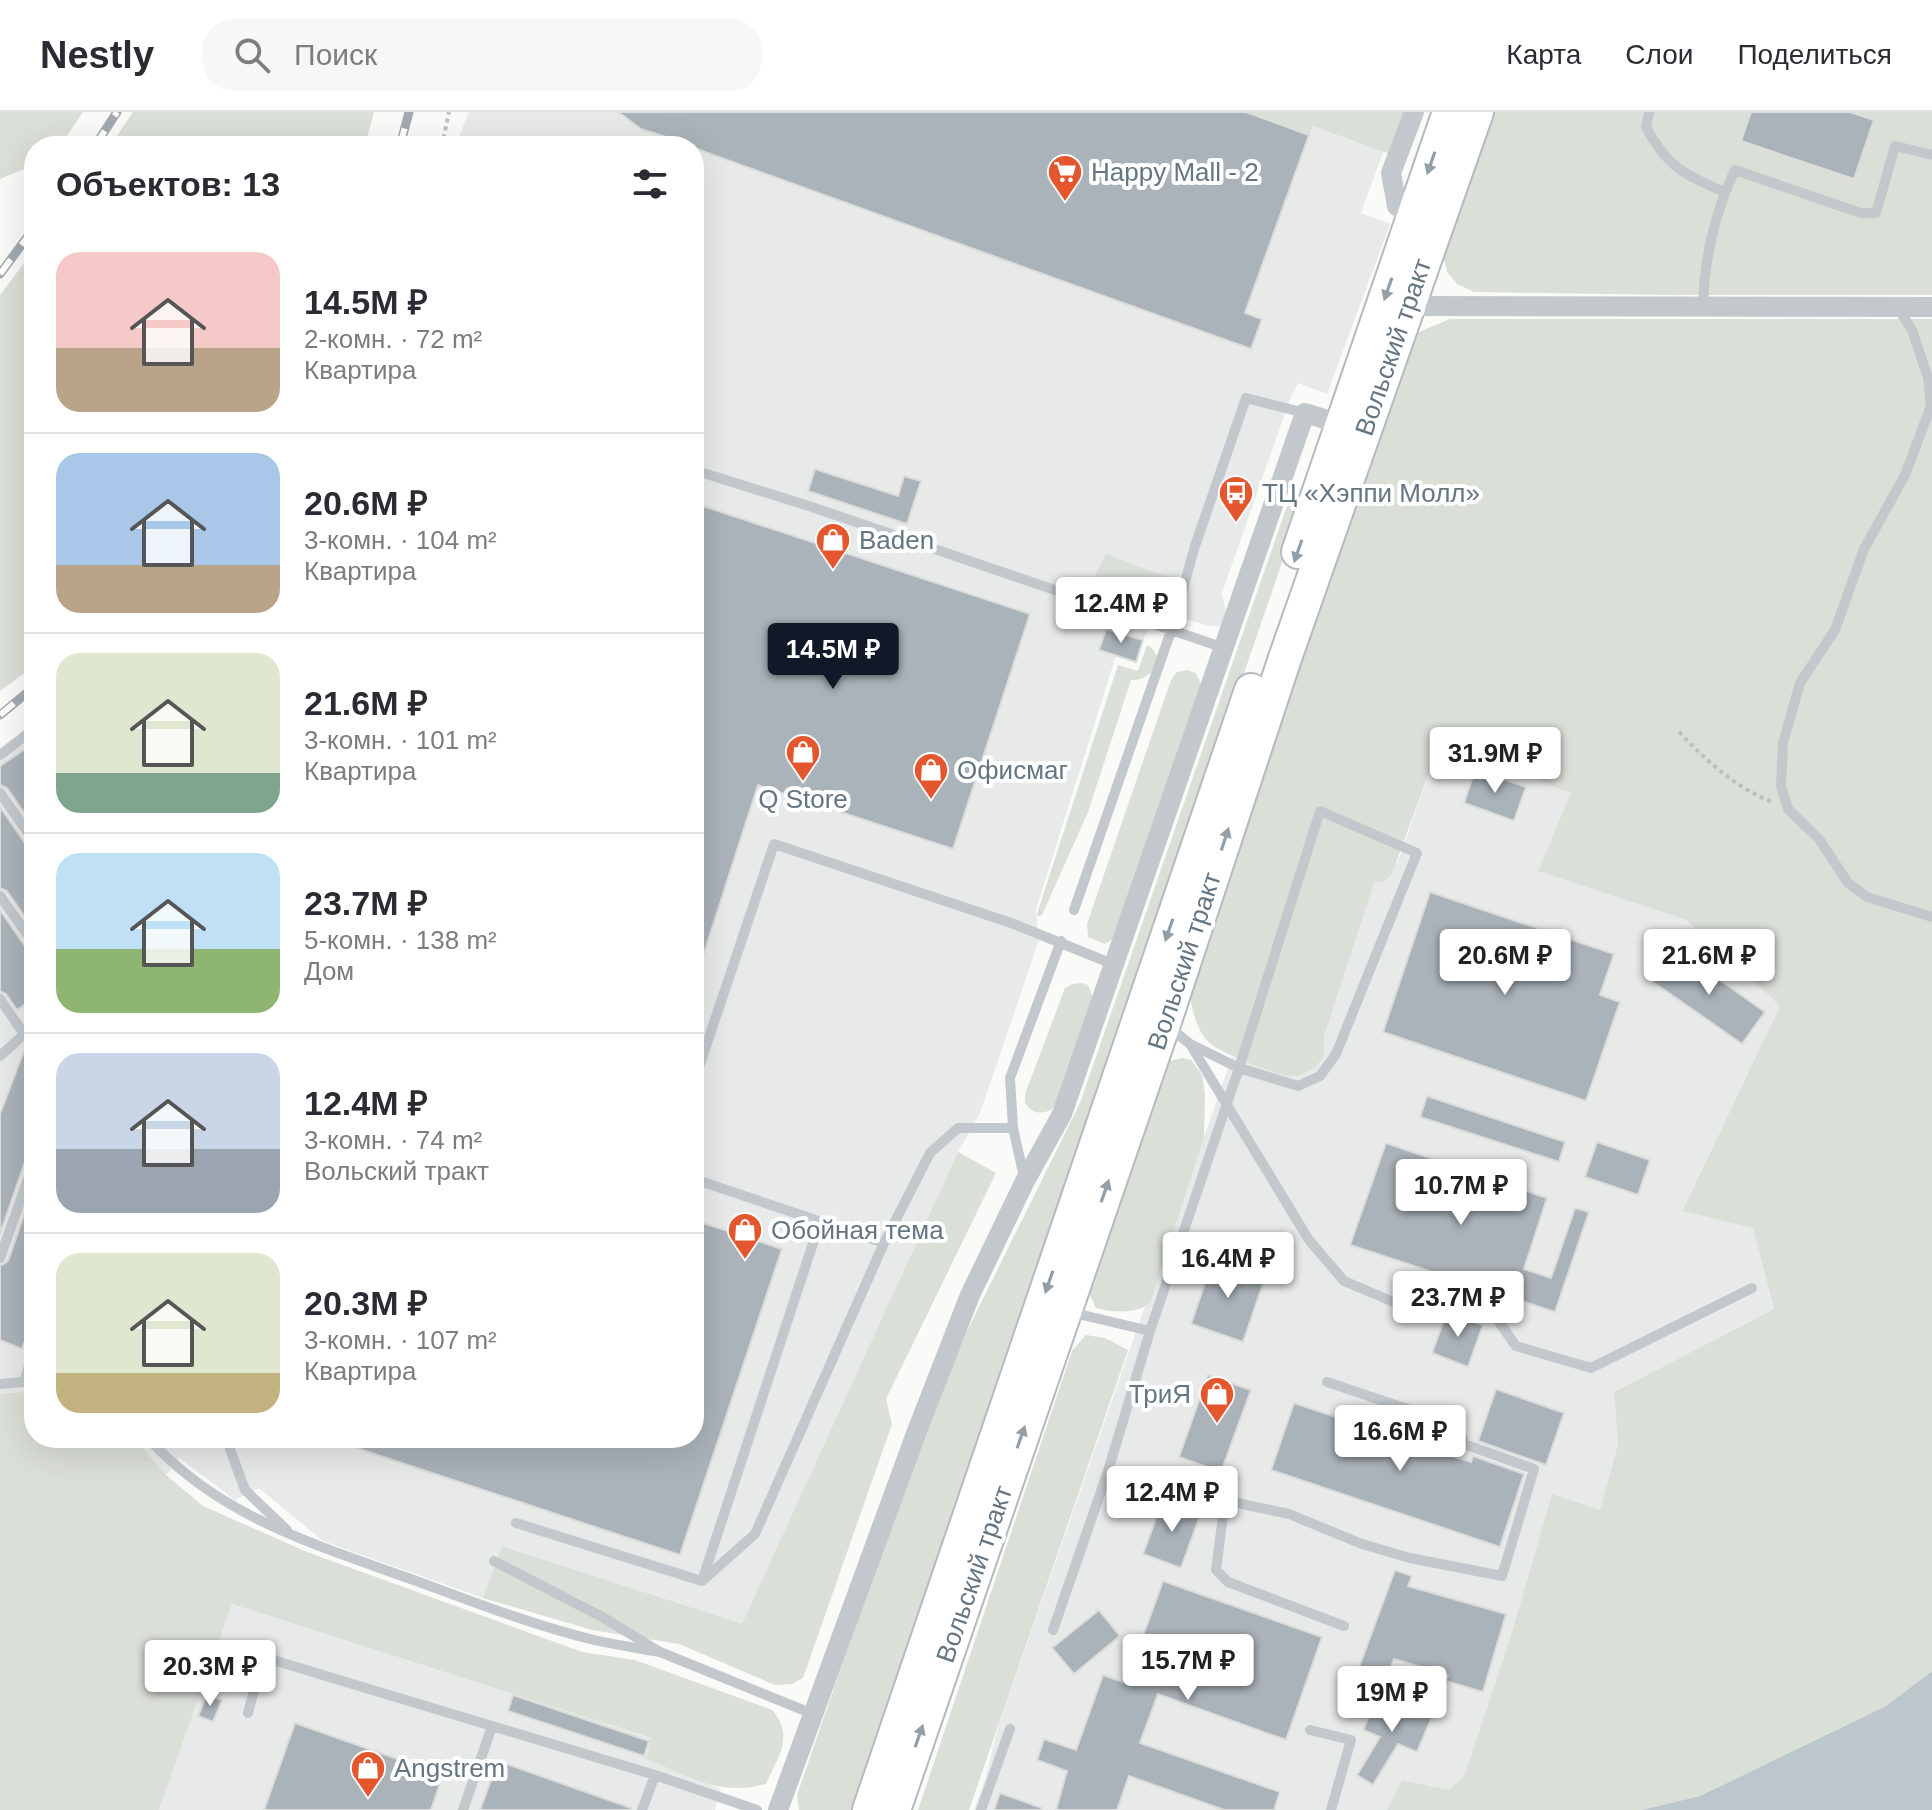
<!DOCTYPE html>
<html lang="ru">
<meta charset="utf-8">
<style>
:root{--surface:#fff;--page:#f7f7f7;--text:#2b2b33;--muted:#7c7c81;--line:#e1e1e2;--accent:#111827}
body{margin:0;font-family:Arial,sans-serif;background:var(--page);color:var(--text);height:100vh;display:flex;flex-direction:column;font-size:30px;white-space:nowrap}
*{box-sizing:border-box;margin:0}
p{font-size:26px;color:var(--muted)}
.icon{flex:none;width:44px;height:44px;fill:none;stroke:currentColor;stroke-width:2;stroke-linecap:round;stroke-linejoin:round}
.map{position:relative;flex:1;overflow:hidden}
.details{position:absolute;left:24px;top:24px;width:680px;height:1312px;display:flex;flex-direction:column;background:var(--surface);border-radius:32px;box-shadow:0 8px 32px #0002}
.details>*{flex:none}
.price{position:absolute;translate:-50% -68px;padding:0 18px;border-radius:8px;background:#fff;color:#222;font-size:26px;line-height:52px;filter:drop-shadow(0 2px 4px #0008)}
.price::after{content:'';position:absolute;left:50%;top:48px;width:24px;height:18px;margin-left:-12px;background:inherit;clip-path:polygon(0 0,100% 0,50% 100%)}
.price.on{background:var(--accent);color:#fff}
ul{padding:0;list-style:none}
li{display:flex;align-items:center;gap:24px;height:200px;padding:0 32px}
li+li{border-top:2px solid var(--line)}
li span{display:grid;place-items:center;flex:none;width:224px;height:160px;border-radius:24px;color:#555}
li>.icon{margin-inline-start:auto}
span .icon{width:96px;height:96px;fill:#fffc;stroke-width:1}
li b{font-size:34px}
h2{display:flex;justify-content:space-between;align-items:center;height:96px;padding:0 32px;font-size:34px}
header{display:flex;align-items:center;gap:48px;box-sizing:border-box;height:112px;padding:0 40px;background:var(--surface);border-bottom:2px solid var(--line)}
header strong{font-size:38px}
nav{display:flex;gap:44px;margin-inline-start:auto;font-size:28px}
.search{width:560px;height:72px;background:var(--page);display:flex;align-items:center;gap:20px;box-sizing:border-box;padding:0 28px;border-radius:32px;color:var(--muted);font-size:30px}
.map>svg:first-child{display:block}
.built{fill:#e8e9e9}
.green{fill:#dadfd7}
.water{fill:#bbc7cb}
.building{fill:#aab3b9;stroke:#dcdcda;stroke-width:2}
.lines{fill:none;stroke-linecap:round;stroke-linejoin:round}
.primary-casing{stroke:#b5babe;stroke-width:36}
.path{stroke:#bbbfc2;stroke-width:4;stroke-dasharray:4 4;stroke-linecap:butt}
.lane{stroke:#c3c8cc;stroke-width:10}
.street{stroke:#c3c8cc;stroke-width:20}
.primary{stroke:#fff;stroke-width:32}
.rail-casing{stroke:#a2aab0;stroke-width:9}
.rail{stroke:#fff;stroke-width:6;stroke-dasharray:18;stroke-linecap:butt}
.oneway{fill:#939fa8}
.labels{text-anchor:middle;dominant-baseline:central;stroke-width:8;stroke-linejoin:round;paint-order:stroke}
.poi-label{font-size:26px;fill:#657683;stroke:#fff;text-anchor:start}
.street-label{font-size:26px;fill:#657683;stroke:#fff}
</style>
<header>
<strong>Nestly</strong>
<div class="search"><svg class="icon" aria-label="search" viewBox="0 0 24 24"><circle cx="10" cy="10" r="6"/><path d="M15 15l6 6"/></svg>Поиск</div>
<nav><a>Карта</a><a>Слои</a><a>Поделиться</a></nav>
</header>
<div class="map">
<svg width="1932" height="1698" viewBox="0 0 1932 1698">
<rect width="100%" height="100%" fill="#fafaf8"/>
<path class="built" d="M469,0H1359L1394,10L1361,101L1390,112L1327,282L1298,271L1290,287L1222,481L1226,500L1221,514H1209L1158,498L1143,528L1136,550L1116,544L1036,797L1039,828L980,1001L958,1040L742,1513L503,1434L483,1486L323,1429L259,1376L235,1388L179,1346L166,1363L134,1326H694V34H455Z
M34,614V1279L0,1282V640Z
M1440,631L1572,681L1538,759L1686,808L1780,894L1682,1098L1753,1116L1774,1197L1614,1280L1618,1332L1600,1399L1552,1382L1511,1523L1464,1664L1449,1678L1402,1668L1387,1698H974L984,1671L999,1612L1232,945L1292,964L1324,945V925L1374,771L1383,770L1398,749Z
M232,1492L651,1626L646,1647L721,1677L715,1698H159Z"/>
<path class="green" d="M0,0H83L60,34H34V53L0,67Z
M133,0H374L365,34H110Z
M1246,0H1404L1390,42L1313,14L1309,23Z
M1487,0H1932V183H1677L1474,180L1457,172L1447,160L1441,134Z
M34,138V554L0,579V183Z
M1450,207H1932V1559L1886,1594L1700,1684L1641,1698H1387L1402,1668L1449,1678L1464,1664L1511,1523L1552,1382L1600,1398L1618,1332L1614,1280L1774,1197L1753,1116L1682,1099L1780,894L1686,808L1538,759L1571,681L1440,631L1391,764L1383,770L1374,771L1324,925V945C1317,954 1305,964 1293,964C1278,964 1223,942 1211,932C1195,919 1192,895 1189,876L1405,238L1419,220Z
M1296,392L1300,398L854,1698H799L797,1683L919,1331L968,1217L1080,991L1287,394Z
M1106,442L1172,467C1178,476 1173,483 1168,492L1163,495L1094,466Z
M1147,533C1166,542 1155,569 1131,568L1088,700L1042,803L1038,805L1037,802L1118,553L1138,559Z
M1187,558L1196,561L1202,575L1116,825L1105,832L1088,825L1087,812L1171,568L1177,560Z
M1081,871L1088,873L1093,886L1055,995C1044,1003 1033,1003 1025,991V982L1065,876L1072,872Z
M1182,946L1191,948L1202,963L1205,983L1204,1025L1150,1191C1136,1202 1113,1201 1096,1196L1089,1181L1161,959L1170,949Z
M958,1040L996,1061L886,1287L892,1312L803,1566L792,1572L775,1573L679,1532L592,1518L483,1486L502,1434L742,1512Z
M1086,1223L1105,1226L1128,1238L969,1698H918L1072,1239Z
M34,1279V1326H134L166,1363L203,1394L307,1440L582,1540L635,1548L772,1598C795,1625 778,1644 766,1672C719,1685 689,1664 646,1647L651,1626L232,1492L159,1698H0V1282Z"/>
<path class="water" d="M1932,1559V1698H1641L1700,1684L1886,1594Z"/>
<path class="building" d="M618,0H1246L1309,23L1245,201L1262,207L1251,237L694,36V34L641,17Z
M1751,0H1850L1874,8L1854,67L1741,29Z
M815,357L898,384L904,364L921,369L907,412L808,379Z
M694,391L1030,502L953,737L758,673L697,863L694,862Z
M1106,517L1143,528L1136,550L1099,538Z
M34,631V715L7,676L0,673V654Z
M1475,658L1526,675L1514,709L1464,691Z
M0,695L27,734L34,737V818L7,779L0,776Z
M1430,780L1614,842L1600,883L1620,890L1586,989L1383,920Z
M0,798L27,837L34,840V886L17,898L6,882L0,879Z
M1676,837L1765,900L1742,932L1653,870Z
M34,924V1042L26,1047L0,1122V1002L27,931Z
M1427,984L1565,1030L1559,1050L1420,1005Z
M1597,1030L1650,1048L1638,1083L1585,1065Z
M1386,1031L1547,1086L1524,1157L1551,1166L1575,1096L1589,1100L1555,1200L1350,1133Z
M34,1074V1204L22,1237L0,1228V1154L8,1149Z
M694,1108L782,1137L680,1443L335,1329V1326H694Z
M1214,1145L1266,1163L1243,1230L1191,1212Z
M1447,1200L1483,1213L1468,1255L1432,1241Z
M1208,1263L1251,1278L1221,1360L1179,1345Z
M1496,1277L1564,1301L1546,1353L1478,1329Z
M1294,1291L1393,1324L1398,1309L1445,1324L1439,1340L1471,1350L1473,1344L1524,1362L1500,1435L1271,1358Z
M1163,1387L1201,1401L1181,1456L1143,1442Z
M1395,1458L1412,1464L1408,1474L1506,1502L1483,1580L1446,1569L1448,1563L1394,1547L1381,1580L1354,1569Z
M1163,1469L1322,1525L1286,1628L1158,1582L1140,1631L1280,1680L1274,1698H1224L1129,1664L1117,1698H1056L1067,1659L1037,1648L1044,1627L1076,1638L1103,1563L1126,1571Z
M1099,1498L1120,1524L1074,1562L1052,1536Z
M207,1583L222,1588L213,1610L198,1604Z
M513,1583L649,1629L644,1644L508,1599Z
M1378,1583L1432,1605L1417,1640L1398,1632L1373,1673L1357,1663L1380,1625L1363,1618Z
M295,1611L443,1663L431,1698H264Z
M498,1649L631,1696V1698H480Z
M1000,1681L1042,1696L1041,1698H994Z"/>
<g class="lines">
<defs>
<path id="primary" d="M1298,440L1449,0
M869,1698L1251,578
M894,1698L1164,912L1285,546L1477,0"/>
</defs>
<use href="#primary" class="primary-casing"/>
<path class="path" d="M442,34L449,0
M1679,620C1707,649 1733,674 1772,690"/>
<path class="lane" d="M1649,0L1646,15C1667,55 1684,62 1724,80
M1703,194C1704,149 1715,99 1735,58L1861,101H1876L1895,34L1932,43
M1898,196L1912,218L1928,266L1931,294L1905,363L1864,437L1835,518L1800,571L1783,631L1781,674L1788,697L1819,727L1848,771L1867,785L1932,805
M694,358L812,395L1224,536
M0,643L34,617
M0,681L34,729
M0,784L34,832
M1074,798L1172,516L1195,434L1246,286L1305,301
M0,887L24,922
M1169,915L1190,932L1309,1128L1344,1169L1424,1203L1446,1187L1494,1203L1516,1234L1591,1256L1752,1176
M0,944L34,913
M694,970L774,732L1014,812L1115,853
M1024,1065L1013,1016L1010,966L1061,829
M694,1067L884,1131
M0,1146L34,1050
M1070,1200L1150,1219
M24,1269L34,1239
M0,1272L34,1269
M148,1326C218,1404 313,1432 408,1466C469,1488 531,1513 594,1528C616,1533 638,1536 660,1540
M226,1326L245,1378L287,1418
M1108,1359L1157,1374L1289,1402L1362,1432L1410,1446L1502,1464L1534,1357L1464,1332L1458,1314L1327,1270
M1225,1388L1216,1458L1228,1470L1344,1514
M516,1411L702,1469L755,1422L884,1131L930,1041L958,1016H1013
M494,1449L604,1506L660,1540L813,1602
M703,1466L820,1110
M1053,1518L1108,1359L1150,1219L1239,956L1320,699L1417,741L1336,942L1320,964L1298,974L1239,956L1190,932
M248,1601L263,1545L492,1614
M1310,1618L1351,1628L1331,1698
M463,1698L492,1614L655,1663L757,1698
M642,1698L655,1663
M981,1698L1010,1617"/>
<path class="street" d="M1413,103L1397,94L1391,61L1414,0
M1409,194L1932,195
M778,1698L917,1319L970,1183L1025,1069L1062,1002L1305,301L1341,312"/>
<use href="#primary" class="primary"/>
<defs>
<path id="rail" d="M95,34L117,0
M400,34L409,0
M0,162L34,116
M0,603L34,575"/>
</defs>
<use href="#rail" class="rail-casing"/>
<use href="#rail" class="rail"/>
</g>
<defs><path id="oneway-solid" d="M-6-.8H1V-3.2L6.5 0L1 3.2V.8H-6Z" transform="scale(2)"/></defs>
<g class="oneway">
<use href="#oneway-solid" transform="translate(1431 51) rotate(109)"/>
<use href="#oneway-solid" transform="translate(1388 177) rotate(109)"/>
<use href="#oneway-solid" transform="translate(1298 439) rotate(109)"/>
<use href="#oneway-solid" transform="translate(1225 727) rotate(-72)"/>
<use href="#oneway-solid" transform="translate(1169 818) rotate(109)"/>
<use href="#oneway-solid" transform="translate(1105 1079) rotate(-71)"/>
<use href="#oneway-solid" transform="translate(1049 1170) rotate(109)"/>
<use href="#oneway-solid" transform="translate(1021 1325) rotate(-71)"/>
<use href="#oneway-solid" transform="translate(919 1624) rotate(-71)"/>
</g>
<defs>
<symbol id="supermarket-pin" viewBox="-11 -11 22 30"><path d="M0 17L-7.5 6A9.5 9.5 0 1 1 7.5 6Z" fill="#e4572e" stroke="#fff"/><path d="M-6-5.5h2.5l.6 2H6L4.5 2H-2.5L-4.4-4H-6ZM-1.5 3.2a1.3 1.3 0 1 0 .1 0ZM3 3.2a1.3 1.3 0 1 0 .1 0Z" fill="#fff"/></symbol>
<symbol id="bus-pin" viewBox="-11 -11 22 30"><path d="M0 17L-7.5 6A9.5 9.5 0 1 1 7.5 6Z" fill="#e4572e" stroke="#fff"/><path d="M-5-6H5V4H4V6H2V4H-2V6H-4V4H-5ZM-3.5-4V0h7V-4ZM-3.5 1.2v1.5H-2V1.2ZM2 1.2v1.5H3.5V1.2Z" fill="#fff"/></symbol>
<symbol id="shop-pin" viewBox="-11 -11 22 30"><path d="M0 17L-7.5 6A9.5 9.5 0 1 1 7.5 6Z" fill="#e4572e" stroke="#fff"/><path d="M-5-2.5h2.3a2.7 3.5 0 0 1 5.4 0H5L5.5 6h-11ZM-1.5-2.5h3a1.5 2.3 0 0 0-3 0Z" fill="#fff"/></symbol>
</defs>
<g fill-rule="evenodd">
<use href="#supermarket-pin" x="1045" y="40" width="40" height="54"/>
<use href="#bus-pin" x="1216" y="361" width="40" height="54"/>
<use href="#shop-pin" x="813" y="408" width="40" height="54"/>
<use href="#shop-pin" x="783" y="620" width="40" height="54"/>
<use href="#shop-pin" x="911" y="638" width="40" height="54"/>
<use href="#shop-pin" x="725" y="1098" width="40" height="54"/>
<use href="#shop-pin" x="1197" y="1262" width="40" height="54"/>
<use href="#shop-pin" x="348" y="1636" width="40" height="54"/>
</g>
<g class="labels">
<g class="poi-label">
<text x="1091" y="60">Happy Mall - 2</text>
<text x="1262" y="381">ТЦ «Хэппи Молл»</text>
<text x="859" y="428">Baden</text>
<text x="957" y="658">Офисмаг</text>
<text x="803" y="687" text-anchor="middle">Q Store</text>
<text x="771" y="1118">Обойная тема</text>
<text x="1191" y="1282" text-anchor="end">ТриЯ</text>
<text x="394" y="1656">Angstrem</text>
</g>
<g class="street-label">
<text transform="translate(1393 235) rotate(-71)">Вольский тракт</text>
<text transform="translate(1184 849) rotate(-72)">Вольский тракт</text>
<text transform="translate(974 1462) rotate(-71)">Вольский тракт</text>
</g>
</g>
</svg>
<b class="price" style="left:1121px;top:533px">12.4M ₽</b>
<b class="price on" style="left:833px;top:579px">14.5M ₽</b>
<b class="price" style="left:1495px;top:683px">31.9M ₽</b>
<b class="price" style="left:1505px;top:885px">20.6M ₽</b>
<b class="price" style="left:1709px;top:885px">21.6M ₽</b>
<b class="price" style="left:1461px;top:1115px">10.7M ₽</b>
<b class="price" style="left:1228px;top:1188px">16.4M ₽</b>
<b class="price" style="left:1458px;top:1227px">23.7M ₽</b>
<b class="price" style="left:1400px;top:1361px">16.6M ₽</b>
<b class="price" style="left:1172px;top:1422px">12.4M ₽</b>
<b class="price" style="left:1188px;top:1590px">15.7M ₽</b>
<b class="price" style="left:210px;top:1596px">20.3M ₽</b>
<b class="price" style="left:1392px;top:1622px">19M ₽</b>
<section class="details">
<h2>Объектов: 13<svg class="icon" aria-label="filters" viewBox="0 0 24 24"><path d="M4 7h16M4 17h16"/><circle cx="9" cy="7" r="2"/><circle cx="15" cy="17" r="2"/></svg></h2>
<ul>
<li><span style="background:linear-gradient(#f6c9c9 60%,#b9a48a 0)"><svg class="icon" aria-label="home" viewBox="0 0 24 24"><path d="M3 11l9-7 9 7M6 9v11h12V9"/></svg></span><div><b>14.5M ₽</b><p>2-комн. · 72 m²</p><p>Квартира</p></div></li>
<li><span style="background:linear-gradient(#a9c7e8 70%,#b9a48a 0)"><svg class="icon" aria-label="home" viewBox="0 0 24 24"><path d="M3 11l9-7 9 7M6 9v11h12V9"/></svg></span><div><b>20.6M ₽</b><p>3-комн. · 104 m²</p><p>Квартира</p></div></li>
<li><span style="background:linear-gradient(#dfe7d0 75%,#7fa58c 0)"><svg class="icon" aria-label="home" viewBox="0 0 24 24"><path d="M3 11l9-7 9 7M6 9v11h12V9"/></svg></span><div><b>21.6M ₽</b><p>3-комн. · 101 m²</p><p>Квартира</p></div></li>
<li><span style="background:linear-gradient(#bfe0f5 60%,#8fb573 0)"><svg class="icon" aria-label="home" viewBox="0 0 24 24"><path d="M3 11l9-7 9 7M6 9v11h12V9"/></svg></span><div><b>23.7M ₽</b><p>5-комн. · 138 m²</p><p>Дом</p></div></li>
<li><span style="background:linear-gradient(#c9d6e8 60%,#9aa5b1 0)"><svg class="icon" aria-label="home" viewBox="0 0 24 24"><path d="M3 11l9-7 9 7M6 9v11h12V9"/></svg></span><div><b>12.4M ₽</b><p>3-комн. · 74 m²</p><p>Вольский тракт</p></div></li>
<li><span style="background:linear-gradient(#dfe7d0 75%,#c2b280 0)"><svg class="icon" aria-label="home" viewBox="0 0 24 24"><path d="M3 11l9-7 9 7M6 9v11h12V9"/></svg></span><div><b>20.3M ₽</b><p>3-комн. · 107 m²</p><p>Квартира</p></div></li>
</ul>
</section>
</div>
